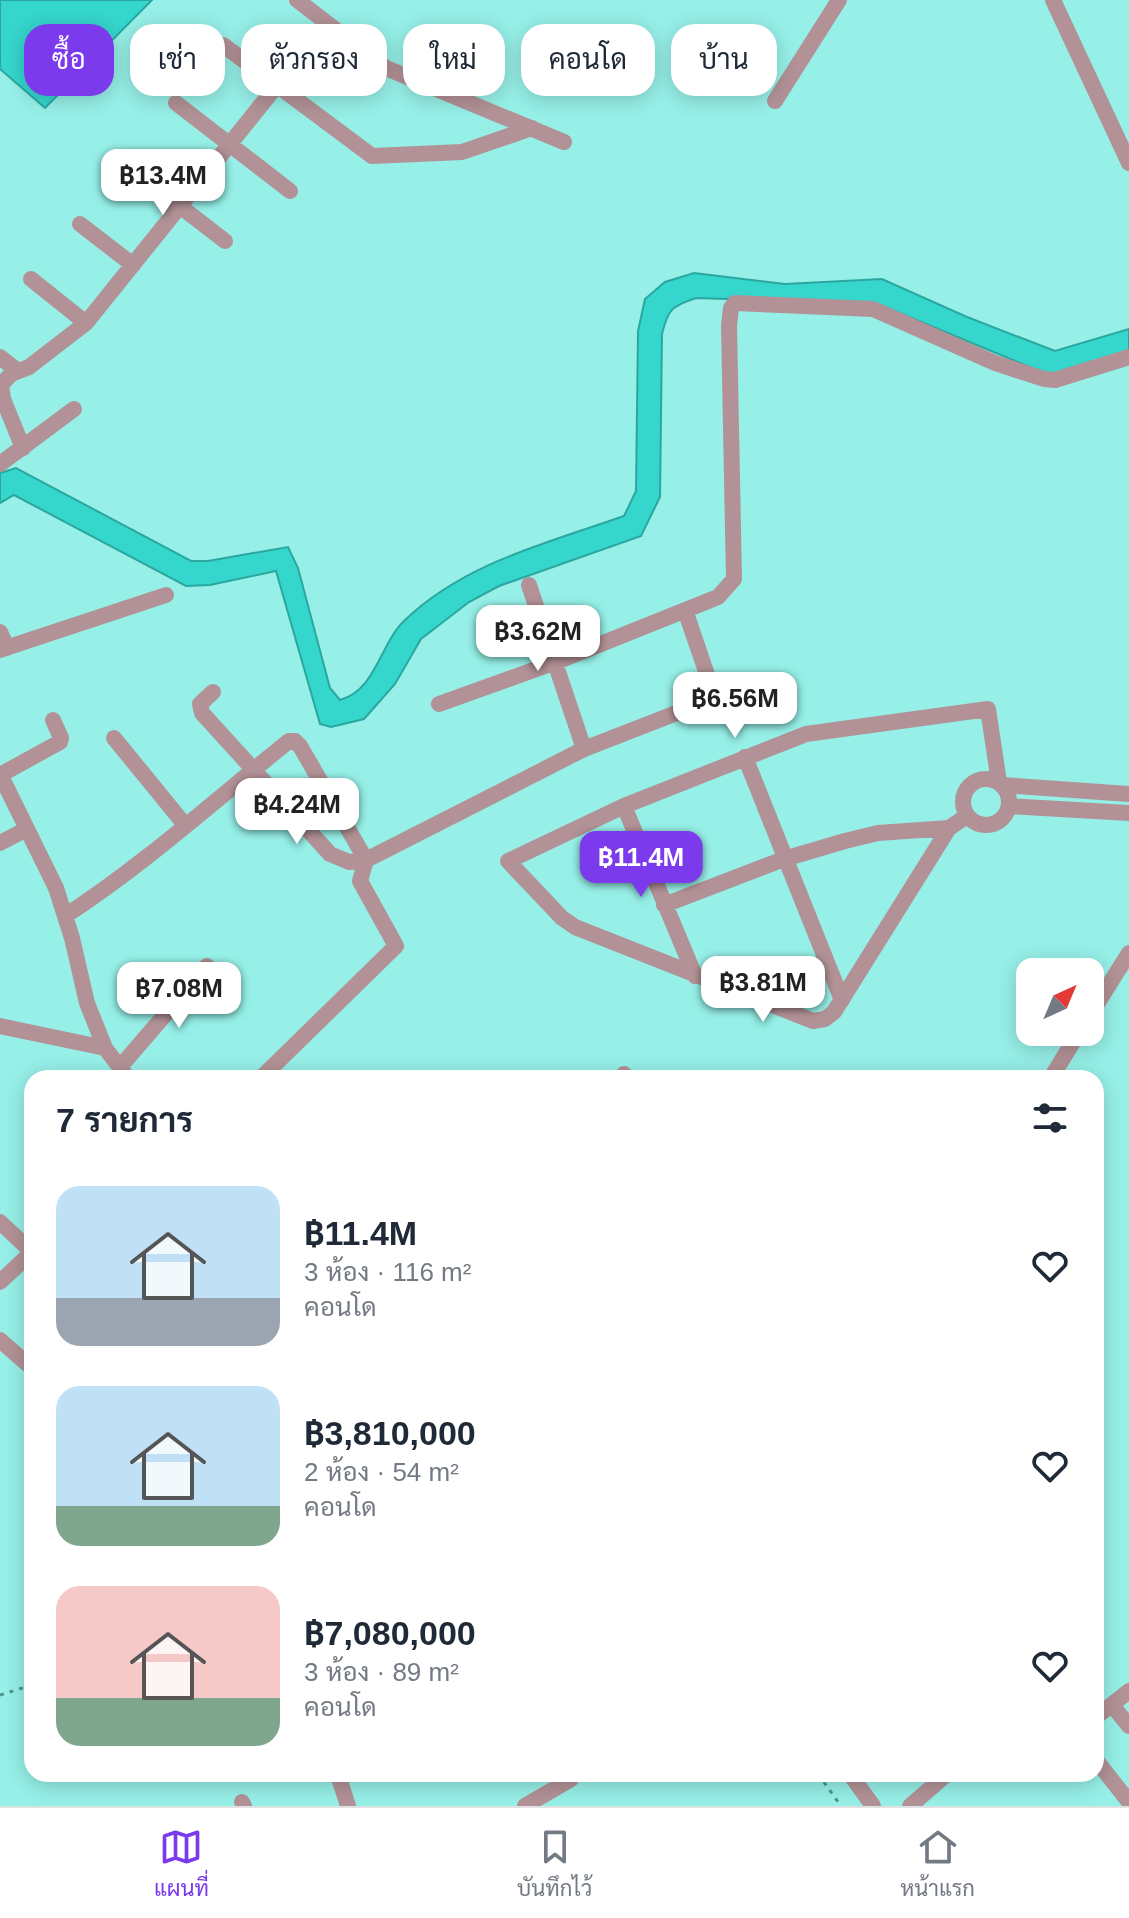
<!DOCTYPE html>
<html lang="th">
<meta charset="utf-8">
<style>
:root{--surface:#fff;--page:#f6f6f7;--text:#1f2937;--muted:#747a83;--line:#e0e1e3;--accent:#7c3aed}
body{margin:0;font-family:Arial,Sarabun,sans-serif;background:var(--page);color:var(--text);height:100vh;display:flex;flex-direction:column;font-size:30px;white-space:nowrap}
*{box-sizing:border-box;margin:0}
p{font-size:26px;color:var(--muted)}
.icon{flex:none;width:44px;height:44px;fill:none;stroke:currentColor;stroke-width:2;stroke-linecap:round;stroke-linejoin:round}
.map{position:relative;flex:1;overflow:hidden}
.side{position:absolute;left:24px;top:1070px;width:1080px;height:712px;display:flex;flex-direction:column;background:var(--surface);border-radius:24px;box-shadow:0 4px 20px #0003}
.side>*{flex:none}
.guide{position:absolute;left:24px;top:24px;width:1082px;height:72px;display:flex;gap:16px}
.needle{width:52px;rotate:44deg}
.fabs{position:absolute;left:1016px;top:958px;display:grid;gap:16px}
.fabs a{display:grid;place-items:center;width:88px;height:88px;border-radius:16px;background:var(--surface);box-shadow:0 4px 20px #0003;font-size:40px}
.price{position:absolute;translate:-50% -68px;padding:0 18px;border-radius:16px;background:#fff;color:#222;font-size:26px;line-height:52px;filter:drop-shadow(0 2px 4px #0008)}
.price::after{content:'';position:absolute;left:50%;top:48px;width:24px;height:18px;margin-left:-12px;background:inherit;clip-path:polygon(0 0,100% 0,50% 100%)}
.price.active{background:var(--accent);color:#fff}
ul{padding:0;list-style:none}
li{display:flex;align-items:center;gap:24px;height:200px;padding:0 32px}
li span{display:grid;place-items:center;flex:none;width:224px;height:160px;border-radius:24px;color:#555}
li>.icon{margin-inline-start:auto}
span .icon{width:96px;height:96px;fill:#fffc;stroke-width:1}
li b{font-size:34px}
h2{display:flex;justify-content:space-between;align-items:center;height:96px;padding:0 32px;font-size:34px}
.chip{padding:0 28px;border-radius:24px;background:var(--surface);box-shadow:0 4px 20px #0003;font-size:28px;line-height:72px}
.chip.active{background:var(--accent);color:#fff}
.tab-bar{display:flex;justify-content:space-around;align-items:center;height:112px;border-top:2px solid var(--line);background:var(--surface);font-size:22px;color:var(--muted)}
.tab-bar a{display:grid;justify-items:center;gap:4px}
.tab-bar .active{color:var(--accent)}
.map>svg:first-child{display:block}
.water{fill:#35d6cc;stroke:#2ba79f;stroke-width:2}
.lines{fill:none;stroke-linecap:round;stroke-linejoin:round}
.path{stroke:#53938d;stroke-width:3;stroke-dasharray:4 6;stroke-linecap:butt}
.minor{stroke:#b29296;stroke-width:16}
</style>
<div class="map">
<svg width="1129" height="1806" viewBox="0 0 1129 1806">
<rect width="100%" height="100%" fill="#96f0e8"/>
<path class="water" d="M0,0H152L45,108L0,69Z
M694,273L785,284L882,279L967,317L1055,351L1129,329V354L1054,377L878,304L696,298C672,306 668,309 662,334L660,497L641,536L499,586L469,602L421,639L395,684L364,719L331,727L320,724L276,571L210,585L186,586L14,495L0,503V473L16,468L191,561H208L288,547L298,568L330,688L340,700C376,690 380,644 404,621C464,563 547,543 624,516L636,491L638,331L645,299L665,282Z"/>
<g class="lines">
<path class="path" d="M0,1695L32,1685
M818,1774L841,1806"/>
<path class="minor" d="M297,0L327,23
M1053,0L1129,163
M223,45L372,156L462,152L532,128
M775,101L839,0
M176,103L290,191
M124,163L225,241
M80,224L133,265
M31,279L86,323
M0,357L18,371
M23,448L3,399L1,385L11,374L29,367L86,323L327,23L386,68L564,142
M0,464L74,409
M529,585L584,749
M0,632L7,648
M0,650L166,595
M439,704L556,662L718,597L734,579L729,326L731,308L735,303L873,309L995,363L1044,379L1055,380L1129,357
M114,738L185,825
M745,757L842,1000
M0,774L56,888L72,938L87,1003L105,1048L128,1078
M0,775L60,742L61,738L53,720
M963 802a23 23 0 1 1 46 0a23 23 0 1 1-46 0Z
M1002,785L1129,794
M624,806L695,976
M1009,806L1129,813
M949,828L834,1012L825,1019L813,1021L575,927L562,918L508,861L624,806L806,734L988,709L999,782
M0,843L27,829
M664,905L784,859L845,841L878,833L949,828L967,816
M65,916C145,864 215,800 289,741H295L300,746L366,860L349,862L330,854L202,713L200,704L213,692
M1090,1015L1129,953
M0,1026L105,1048
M120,1067L207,966
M624,1074L627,1078
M261,1078L396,946L360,881L366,860L584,749L715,698L685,610
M1051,1078L1079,1032
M0,1222L32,1252
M0,1282L32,1252
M0,1340L32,1368
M1112,1705L1129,1726
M1096,1717L1129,1691
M1096,1760L1129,1802
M850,1774L873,1806
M340,1781L348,1806
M242,1802L244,1806
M525,1806L571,1779
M910,1806L947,1774"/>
</g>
</svg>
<div class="fabs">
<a><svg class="needle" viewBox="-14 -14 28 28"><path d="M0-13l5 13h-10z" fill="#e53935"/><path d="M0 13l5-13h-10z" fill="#747a83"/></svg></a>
</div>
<b class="price" style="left:163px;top:217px">฿13.4M</b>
<b class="price" style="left:538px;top:673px">฿3.62M</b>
<b class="price" style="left:735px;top:740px">฿6.56M</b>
<b class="price" style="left:297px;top:846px">฿4.24M</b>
<b class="price active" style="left:641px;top:899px">฿11.4M</b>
<b class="price" style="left:763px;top:1024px">฿3.81M</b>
<b class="price" style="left:179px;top:1030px">฿7.08M</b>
<div class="guide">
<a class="chip active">ซื้อ</a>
<a class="chip">เช่า</a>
<a class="chip">ตัวกรอง</a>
<a class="chip">ใหม่</a>
<a class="chip">คอนโด</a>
<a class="chip">บ้าน</a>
</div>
<section class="side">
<h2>7 รายการ<svg class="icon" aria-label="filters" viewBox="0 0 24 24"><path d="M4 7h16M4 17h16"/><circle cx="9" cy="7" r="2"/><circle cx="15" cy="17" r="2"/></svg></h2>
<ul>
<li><span style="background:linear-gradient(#bfe0f5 70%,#9aa5b1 0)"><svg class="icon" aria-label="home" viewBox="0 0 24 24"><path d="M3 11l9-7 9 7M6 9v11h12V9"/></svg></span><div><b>฿11.4M</b><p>3 ห้อง · 116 m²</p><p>คอนโด</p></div><svg class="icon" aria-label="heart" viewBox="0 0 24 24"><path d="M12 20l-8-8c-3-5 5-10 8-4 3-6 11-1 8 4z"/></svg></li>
<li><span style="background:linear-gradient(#bfe0f5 75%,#7fa58c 0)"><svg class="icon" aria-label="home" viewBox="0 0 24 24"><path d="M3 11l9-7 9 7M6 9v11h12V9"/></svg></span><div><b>฿3,810,000</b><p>2 ห้อง · 54 m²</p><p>คอนโด</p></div><svg class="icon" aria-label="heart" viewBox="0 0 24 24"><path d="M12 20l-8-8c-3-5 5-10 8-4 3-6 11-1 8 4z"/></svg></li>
<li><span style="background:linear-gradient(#f6c9c9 70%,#7fa58c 0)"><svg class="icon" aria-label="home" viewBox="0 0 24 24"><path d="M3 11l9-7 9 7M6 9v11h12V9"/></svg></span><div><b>฿7,080,000</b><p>3 ห้อง · 89 m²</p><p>คอนโด</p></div><svg class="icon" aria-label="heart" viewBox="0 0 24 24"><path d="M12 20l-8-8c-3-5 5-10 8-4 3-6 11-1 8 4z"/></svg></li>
</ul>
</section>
</div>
<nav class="tab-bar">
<a class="active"><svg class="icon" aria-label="map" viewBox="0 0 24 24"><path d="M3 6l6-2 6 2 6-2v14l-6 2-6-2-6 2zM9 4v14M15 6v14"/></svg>แผนที่</a>
<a><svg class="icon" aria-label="saved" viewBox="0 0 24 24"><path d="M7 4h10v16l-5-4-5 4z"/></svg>บันทึกไว้</a>
<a><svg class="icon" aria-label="home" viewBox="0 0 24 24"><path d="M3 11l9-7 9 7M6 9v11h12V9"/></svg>หน้าแรก</a>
</nav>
